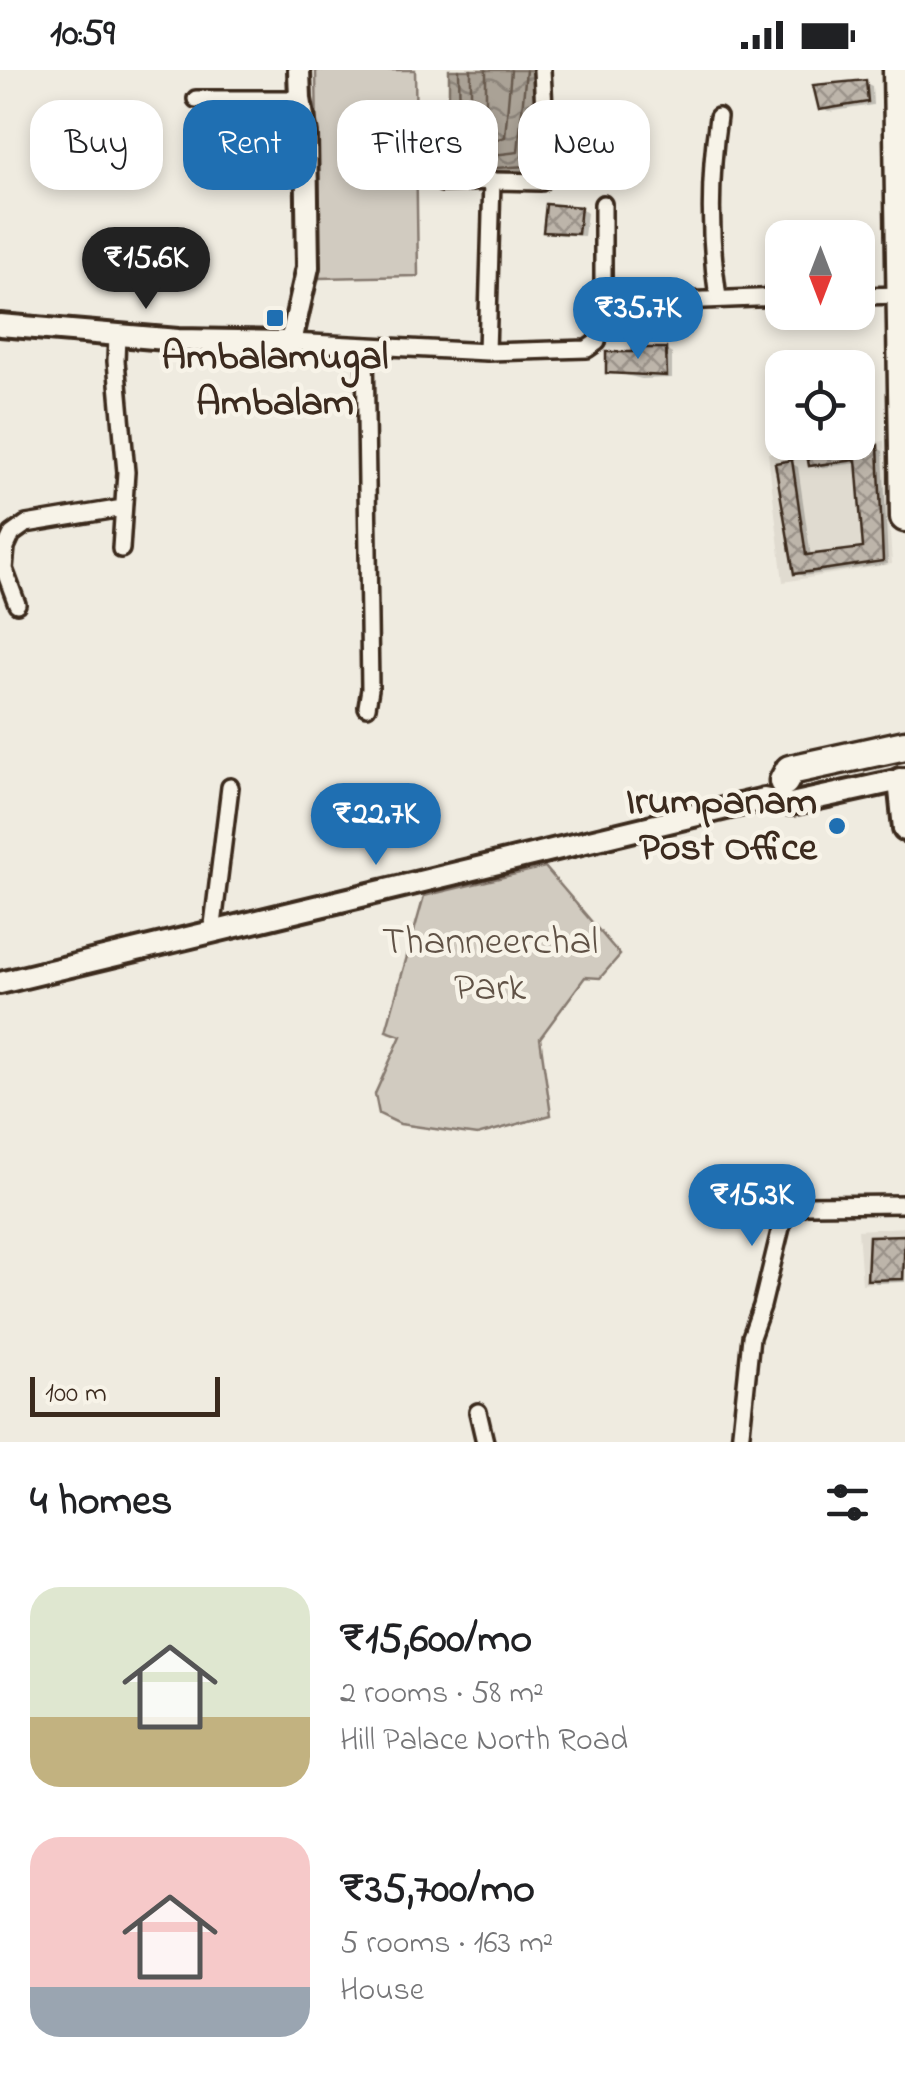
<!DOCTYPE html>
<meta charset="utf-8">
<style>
:root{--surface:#fff;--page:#f6f6f6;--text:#202124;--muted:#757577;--accent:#1f6fb2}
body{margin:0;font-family:"Indie Flower",sans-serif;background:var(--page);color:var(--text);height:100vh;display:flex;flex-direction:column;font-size:38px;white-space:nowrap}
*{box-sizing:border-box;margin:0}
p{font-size:32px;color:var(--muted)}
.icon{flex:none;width:55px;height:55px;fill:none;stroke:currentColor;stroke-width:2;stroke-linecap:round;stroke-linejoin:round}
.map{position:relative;height:1372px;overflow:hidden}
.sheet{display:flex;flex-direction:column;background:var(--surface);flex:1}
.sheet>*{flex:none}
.hud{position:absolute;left:30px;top:30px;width:845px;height:90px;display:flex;gap:20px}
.needle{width:65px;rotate:180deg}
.fabs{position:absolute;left:765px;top:150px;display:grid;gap:20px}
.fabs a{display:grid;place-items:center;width:110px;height:110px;border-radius:20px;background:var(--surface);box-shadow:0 5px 15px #0003;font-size:50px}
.scale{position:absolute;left:30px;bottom:25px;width:190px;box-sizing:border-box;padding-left:10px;border:5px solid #3b2a1e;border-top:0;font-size:28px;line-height:35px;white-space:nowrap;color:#3b2a1e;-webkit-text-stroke:8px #f7f3e8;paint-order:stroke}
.price{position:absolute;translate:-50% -85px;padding:0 22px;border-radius:35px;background:var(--accent);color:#fff;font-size:32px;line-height:65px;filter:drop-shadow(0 2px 5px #0008)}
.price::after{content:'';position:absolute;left:50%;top:60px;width:30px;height:22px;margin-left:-15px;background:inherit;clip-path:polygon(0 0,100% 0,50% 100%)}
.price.selected{background:#222;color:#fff}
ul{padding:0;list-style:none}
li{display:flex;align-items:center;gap:30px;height:250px;padding:0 30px}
li span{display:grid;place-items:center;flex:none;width:280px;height:200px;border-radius:30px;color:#555}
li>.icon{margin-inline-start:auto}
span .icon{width:120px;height:120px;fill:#fffc;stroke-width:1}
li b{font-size:42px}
h2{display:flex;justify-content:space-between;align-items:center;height:120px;padding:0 30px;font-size:42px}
.tag{padding:0 35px;border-radius:30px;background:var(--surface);box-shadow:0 5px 15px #0003;font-size:35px;line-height:90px}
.tag.selected{background:var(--accent);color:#fff}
.status{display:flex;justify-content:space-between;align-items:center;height:70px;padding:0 50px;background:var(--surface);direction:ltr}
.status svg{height:28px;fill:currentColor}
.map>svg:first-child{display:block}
.built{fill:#e0dbd0}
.green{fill:#d1cbc0;stroke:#867a6f;stroke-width:2.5}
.water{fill:url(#water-waves);stroke:#7e7266;stroke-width:2.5}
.shadow{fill:#0003}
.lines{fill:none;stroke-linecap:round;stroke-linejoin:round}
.shore{stroke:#675a4e;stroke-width:2.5}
.building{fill:url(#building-cross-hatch);stroke:#3b2a1e;stroke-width:2.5}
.street-casing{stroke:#3b2a1e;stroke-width:22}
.secondary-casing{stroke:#3b2a1e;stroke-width:28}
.primary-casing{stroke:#3b2a1e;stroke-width:30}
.highway-casing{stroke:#3b2a1e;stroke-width:35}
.street{stroke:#f7f3e8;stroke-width:15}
.secondary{stroke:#f7f3e8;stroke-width:20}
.primary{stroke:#f7f3e8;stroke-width:22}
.highway{stroke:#f7f3e8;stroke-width:28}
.poi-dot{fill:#1f6fb2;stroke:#f7f3e8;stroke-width:4}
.labels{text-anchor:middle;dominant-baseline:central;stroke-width:9;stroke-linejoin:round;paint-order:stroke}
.poi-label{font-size:40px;font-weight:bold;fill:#3b2a1e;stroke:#f7f3e8}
.park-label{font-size:40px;fill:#605246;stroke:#f7f3e8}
</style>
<div class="status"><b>10:59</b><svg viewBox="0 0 49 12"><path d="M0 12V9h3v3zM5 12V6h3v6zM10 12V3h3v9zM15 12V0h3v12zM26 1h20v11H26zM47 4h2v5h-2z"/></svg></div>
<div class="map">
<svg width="905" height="1372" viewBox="0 0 905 1372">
<defs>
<pattern id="water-waves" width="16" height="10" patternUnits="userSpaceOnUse" patternTransform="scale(2.5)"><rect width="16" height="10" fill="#aaa296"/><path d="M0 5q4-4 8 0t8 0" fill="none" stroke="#8c847a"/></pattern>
<pattern id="building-cross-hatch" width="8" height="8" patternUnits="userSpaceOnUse" patternTransform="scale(2.5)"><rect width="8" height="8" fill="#bdb5aa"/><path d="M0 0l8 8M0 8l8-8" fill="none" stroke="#9b938a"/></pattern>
</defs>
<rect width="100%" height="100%" fill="#efebe0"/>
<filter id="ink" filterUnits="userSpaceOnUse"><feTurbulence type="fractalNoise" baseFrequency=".01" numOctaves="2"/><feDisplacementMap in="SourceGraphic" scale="20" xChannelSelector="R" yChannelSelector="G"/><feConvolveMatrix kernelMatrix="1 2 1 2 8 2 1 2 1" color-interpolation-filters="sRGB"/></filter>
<g filter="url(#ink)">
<path class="built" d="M884,371L892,494L783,512L768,383Z
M905,1157V1211L862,1214L858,1160Z"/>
<path class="green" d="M316,0H415L418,206L319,208Z
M545,797L620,885L600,908L585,907L540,968L551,1045L477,1065L400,1054L379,1044L375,1024L401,966L386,961L424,826Z"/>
<path class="water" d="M449,0H548L539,106L449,111Z"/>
<path class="shadow" d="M866,13L872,16L873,35L828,42L822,38Z
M581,139L587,143L584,166L552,164L546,160Z
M666,280L672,284V308L642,309L608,301Z
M877,378L883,381L888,494L803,506L797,503L791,393L798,397L811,487L865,481L859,393L817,398L811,394Z
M905,1164V1212L876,1213L870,1209L871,1168Z"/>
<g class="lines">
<path class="shore" d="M459,0L461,100L528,96L534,46
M471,0V82L476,87L518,82L526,0
M486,0V66L491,71L505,67L511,0"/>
</g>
<path class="building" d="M866,10L868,32L819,40L813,15Z
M546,134L581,137L578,164L543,162Z
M633,278H666L667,306L606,303V282H633Z
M854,374L853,378L878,375L883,491L794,504L775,393L792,390L806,485L863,478L856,390L809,396L806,379Z
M905,1165L903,1209L867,1210L869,1166Z"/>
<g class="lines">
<defs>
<path id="street" d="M196,29H300
M718,47C709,109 709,167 718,228
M442,113L492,111
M858,226L905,225
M603,234V134
M117,265L116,291L126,402L121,479
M291,272L487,282L587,279L597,272L603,234L782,227
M365,276L370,619L367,637
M487,282L492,111L541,112L546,79L542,0
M17,534L4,499L6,477L12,464L26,454L123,438
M212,863L230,717
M478,1342L485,1372
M740,1372L751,1267L762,1236L785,1141L807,1135L905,1134"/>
<path id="secondary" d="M0,255L178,270L291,272L308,197L306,64L300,29L299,0
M0,913L764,729L791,734L905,709"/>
<path id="primary" d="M900,710L905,759"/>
<path id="highway" d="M898,0L905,447
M784,711L790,700L905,675"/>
</defs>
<use href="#street" class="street-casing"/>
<use href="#secondary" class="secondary-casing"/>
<use href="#primary" class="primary-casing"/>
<use href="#highway" class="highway-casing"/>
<use href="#street" class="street"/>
<use href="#secondary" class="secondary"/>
<use href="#primary" class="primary"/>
<use href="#highway" class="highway"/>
</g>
</g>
<g class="poi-dot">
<rect x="265" y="238" width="20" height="20" rx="5"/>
<circle cx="837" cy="756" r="10"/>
</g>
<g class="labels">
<g class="poi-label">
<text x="275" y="288">Ambalamugal<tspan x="275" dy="46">Ambalam</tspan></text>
<text x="817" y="733" text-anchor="end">Irumpanam<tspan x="817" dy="46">Post Office</tspan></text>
</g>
<g class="park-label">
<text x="490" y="873">Thanneerchal<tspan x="490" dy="46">Park</tspan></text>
</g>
</g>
</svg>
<div class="fabs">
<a><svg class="needle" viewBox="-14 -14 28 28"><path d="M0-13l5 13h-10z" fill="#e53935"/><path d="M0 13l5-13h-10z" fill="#757577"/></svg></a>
<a><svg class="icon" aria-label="locate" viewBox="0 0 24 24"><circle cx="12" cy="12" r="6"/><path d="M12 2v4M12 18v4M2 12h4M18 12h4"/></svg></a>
</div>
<div class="scale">100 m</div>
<b class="price selected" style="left:146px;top:242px">₹15.6K</b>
<b class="price" style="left:638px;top:292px">₹35.7K</b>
<b class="price" style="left:376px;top:798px">₹22.7K</b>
<b class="price" style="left:752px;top:1179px">₹15.3K</b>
<div class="hud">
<a class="tag">Buy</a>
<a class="tag selected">Rent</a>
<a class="tag">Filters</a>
<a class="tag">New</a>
</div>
</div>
<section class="sheet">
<h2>4 homes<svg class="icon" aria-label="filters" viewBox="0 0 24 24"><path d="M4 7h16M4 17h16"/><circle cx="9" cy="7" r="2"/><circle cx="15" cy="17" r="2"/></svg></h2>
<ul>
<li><span style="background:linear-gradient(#dfe7d0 65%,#c2b280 0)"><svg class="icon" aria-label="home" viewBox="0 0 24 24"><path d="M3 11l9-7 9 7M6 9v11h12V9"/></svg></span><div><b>₹15,600/mo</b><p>2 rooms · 58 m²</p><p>Hill Palace North Road</p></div></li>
<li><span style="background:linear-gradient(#f6c9c9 75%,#9aa5b1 0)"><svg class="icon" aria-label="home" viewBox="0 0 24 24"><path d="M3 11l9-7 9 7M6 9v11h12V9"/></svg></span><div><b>₹35,700/mo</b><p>5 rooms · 163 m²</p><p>House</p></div></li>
</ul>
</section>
